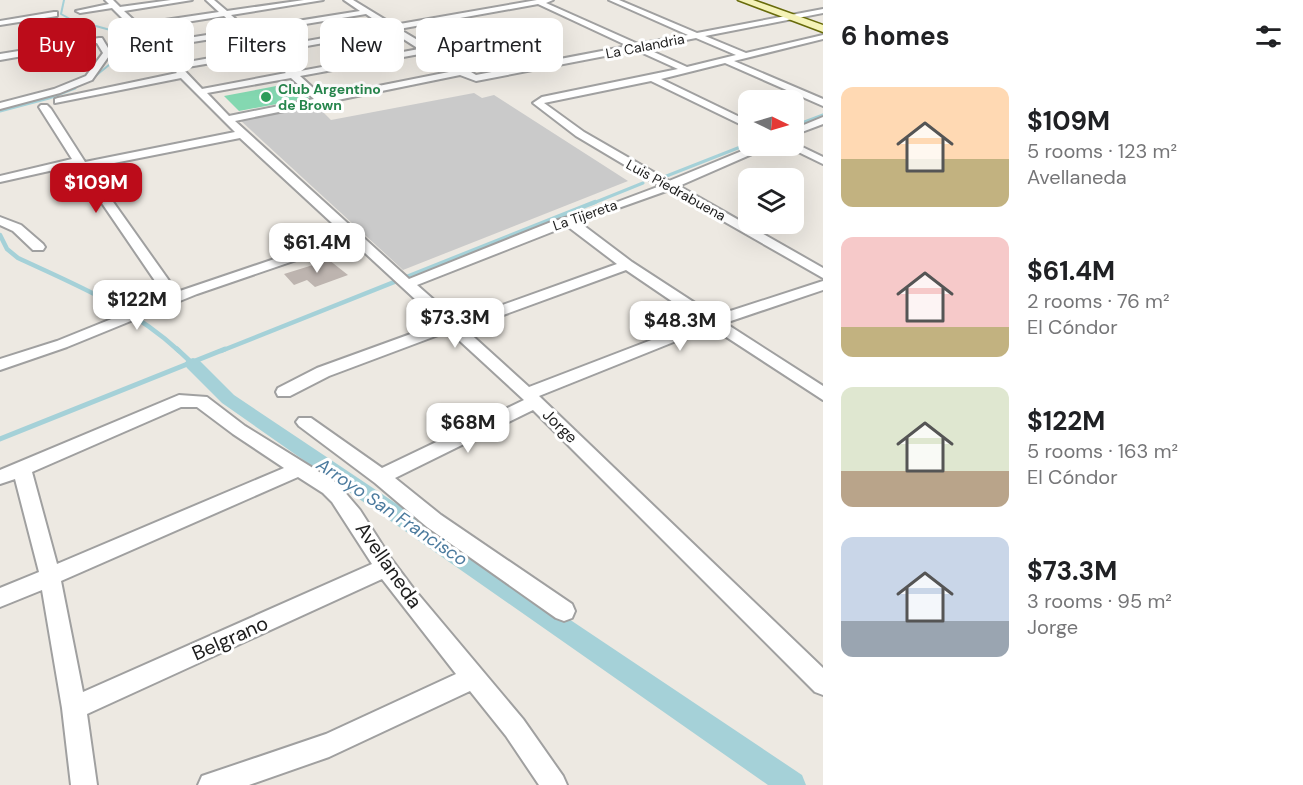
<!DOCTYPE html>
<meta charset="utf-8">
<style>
:root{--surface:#fff;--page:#f2f2f2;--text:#202124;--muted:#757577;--accent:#bc0c1a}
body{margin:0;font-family:"DM Sans",sans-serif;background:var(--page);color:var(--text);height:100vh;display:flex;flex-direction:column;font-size:22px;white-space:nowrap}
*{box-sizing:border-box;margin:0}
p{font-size:20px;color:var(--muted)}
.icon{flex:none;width:33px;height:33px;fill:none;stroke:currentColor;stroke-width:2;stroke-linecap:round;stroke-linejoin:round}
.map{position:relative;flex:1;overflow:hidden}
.sheet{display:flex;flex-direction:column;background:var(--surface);width:480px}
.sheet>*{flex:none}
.guide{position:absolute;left:18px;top:18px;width:570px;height:54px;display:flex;gap:12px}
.needle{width:39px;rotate:95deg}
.tools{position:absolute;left:738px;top:90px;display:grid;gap:12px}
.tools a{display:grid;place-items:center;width:66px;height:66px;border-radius:12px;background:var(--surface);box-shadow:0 6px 24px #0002;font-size:30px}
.price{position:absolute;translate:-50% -51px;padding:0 14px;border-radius:12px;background:#fff;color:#222;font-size:20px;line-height:39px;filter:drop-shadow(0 2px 3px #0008)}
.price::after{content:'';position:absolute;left:50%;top:36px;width:18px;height:14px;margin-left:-9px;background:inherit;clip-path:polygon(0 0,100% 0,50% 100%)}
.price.on{background:var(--accent);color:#fff}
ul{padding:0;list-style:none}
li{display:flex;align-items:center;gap:18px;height:150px;padding:0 18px}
li span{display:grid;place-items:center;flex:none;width:168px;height:120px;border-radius:12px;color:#555}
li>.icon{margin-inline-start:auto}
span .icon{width:72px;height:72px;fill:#fffc;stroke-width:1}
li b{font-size:26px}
h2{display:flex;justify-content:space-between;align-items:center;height:72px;padding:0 18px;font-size:26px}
.chip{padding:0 21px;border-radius:12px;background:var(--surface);box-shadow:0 6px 24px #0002;font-size:21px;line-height:54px}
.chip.on{background:var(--accent);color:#fff}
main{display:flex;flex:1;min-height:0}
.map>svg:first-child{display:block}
.religious{fill:#cacaca}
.pitch{fill:#84d8b1}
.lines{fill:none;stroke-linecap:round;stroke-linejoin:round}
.stream-far3{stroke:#a5d1d8;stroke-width:2}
.stream-far2{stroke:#a5d1d8;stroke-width:3}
.stream-far1{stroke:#a5d1d8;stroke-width:4.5}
.stream{stroke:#a5d1d8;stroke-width:5}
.canal{fill:#a5d1d8;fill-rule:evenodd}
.building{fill:#bdb4af}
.street-casing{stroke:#a0a0a0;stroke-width:4}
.secondary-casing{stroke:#686b0b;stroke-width:3}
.street{fill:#fff;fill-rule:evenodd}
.secondary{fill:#f5f3b8;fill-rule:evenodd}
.leisure-dot{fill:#2e9e5b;stroke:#fff;stroke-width:2}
.labels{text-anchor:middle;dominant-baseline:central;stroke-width:6;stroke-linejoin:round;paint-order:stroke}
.far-street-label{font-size:14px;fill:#1c1c1c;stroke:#fff}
.far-leisure-label{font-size:14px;font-weight:bold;fill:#27864d;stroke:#fff;text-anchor:start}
.street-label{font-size:16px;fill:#1c1c1c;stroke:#fff}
.water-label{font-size:18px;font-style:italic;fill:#4c7b9e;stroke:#fff}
.near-street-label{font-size:20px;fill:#1c1c1c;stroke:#fff}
</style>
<main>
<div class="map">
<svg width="823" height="785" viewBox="0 0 823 785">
<rect width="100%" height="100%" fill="#ede9e2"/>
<path class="religious" d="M474,93L482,98L494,95L628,181L403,270L240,120L316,105L331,120Z"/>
<path class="pitch" d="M292,83L309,98L239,111L224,96Z"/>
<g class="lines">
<path class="stream-far3" d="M64,0L61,14L70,19L114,31L120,56L93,78L72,89"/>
<path class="stream-far2" d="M0,111L49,98L75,88
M794,126L823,115
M664,177L748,144
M591,204L643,183"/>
<path class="stream-far1" d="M0,235L7,249L18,258C74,284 133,308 179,351
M221,351L595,202"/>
<path class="stream" d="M177,349L193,364
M0,439L225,349"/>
<path class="canal" d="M193,358L199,360L234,395L802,775L806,785H768L222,403L187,368L184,364L187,360Z"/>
</g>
<path class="building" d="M329,260L348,275L315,287L307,280L294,285L284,274Z"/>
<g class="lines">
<defs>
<path id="street" d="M105,0H113L120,7L171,0H192L124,11L138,24L219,12L206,0H214L227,11L304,0H323L231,15L247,29L360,11L344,0H353L394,25L537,0H553L546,3L638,44L688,35L609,0H619L697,33L823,9V13L705,36L746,53L823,35V39L734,61L823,99V106L725,63L661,79L748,121V128L651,81L544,103L584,132L669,181L754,146H767L766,148L679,186L823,268V278L669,190L579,222L632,262L715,316L823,281V290L725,323L823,386V400L711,327L539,396L823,668V695L815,692L533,410L395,478L441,515L572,604L575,611L572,618L564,621L556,618L427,527L375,483L299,426L296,422L299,418H311L382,468L524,400L449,331L329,376L290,396H278L276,392L278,388L317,368L441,323L352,241L197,294L67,347L0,370V359L57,341L166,297L76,165L0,182V176L72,159L39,107L41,105H47L51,109L85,162L235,132L181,78L55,103V99L58,98L177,73L112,8L80,13L76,11L109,4ZM538,4L628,46L476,75L399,29ZM366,14L385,27L268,48L251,33ZM224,16L239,30L156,43L142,29ZM391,31L419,49L295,72L273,52ZM243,34L260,49L177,64L161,47ZM696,38L736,55L687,67L645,48ZM636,50L678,69L542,97L533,103L576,136L660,186L604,207L551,222L409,279L235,121L460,75L476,81ZM425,53L454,71L323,97L300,76ZM264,54L286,73L202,89L182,68ZM291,78L314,99L229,116L207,93ZM240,138L345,235L177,292L89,168ZM567,226L617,264L458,321L417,285ZM626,270L701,321L529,387L465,329Z
M54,12H57V16L0,25V21Z
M99,38H102L111,53L92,80L60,93L0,109V103L54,89L86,76L103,53L97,43L0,60V54Z
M823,117V124L794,135V129Z
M794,143L823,157V164L786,146H794Z
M0,217L21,225L43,244L45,247L43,250H33L13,231L0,225Z
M179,395L207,397L245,426L337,483L360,510L392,560L413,588L523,719L563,776L567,785H539L506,736L470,691L329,757L249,785H198L202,776L326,734L456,674L382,579L87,714L97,785H71L62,708L42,590L0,607V588L39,572L15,479L0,484V470ZM181,407H197L233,434L284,468L57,564L32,472ZM298,477L323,493L332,502L372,564L83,692L61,581Z"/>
<path id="secondary" d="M738,0H753L823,25V32Z"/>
</defs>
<use href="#street" class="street-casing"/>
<use href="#secondary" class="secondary-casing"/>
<use href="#street" class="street"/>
<use href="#secondary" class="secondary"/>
</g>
<circle class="leisure-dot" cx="266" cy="97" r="6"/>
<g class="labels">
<g class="far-street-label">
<text transform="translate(645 46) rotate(-11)">La Calandria</text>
<text transform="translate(676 190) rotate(29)">Luis Piedrabuena</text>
<text transform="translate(585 215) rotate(-19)">La Tijereta</text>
</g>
<g class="far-leisure-label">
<text x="278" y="89">Club Argentino<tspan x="278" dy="16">de Brown</tspan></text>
</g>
<g class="street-label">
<text transform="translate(560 426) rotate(44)">Jorge</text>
</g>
<g class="water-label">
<text transform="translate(392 512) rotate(34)">Arroyo San Francisco</text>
</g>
<g class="near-street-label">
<text transform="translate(389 565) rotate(55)">Avellaneda</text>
<text transform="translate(230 638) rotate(-24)">Belgrano</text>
</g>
</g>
</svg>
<div class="tools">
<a><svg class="needle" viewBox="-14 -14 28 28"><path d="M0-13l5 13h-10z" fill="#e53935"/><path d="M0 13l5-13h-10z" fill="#757577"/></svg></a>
<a><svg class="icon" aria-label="layers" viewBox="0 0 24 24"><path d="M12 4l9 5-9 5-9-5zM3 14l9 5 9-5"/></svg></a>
</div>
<b class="price on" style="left:96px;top:214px">$109M</b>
<b class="price" style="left:317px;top:274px">$61.4M</b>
<b class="price" style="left:137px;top:331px">$122M</b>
<b class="price" style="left:455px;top:349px">$73.3M</b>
<b class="price" style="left:680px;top:352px">$48.3M</b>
<b class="price" style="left:468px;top:454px">$68M</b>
<div class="guide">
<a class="chip on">Buy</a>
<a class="chip">Rent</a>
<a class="chip">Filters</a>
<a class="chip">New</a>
<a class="chip">Apartment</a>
</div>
</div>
<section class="sheet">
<h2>6 homes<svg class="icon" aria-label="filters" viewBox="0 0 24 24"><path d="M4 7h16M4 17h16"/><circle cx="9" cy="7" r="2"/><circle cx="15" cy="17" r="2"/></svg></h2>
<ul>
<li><span style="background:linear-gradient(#ffd9b3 60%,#c2b280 0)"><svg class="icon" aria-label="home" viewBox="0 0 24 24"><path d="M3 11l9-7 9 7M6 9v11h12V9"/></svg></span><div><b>$109M</b><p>5 rooms · 123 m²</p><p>Avellaneda</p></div></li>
<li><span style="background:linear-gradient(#f6c9c9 75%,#c2b280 0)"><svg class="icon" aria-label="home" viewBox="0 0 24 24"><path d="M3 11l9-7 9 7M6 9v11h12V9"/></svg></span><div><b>$61.4M</b><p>2 rooms · 76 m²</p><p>El Cóndor</p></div></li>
<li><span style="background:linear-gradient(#dfe7d0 70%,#b9a48a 0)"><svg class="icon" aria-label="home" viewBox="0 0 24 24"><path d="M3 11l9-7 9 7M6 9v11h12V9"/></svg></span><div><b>$122M</b><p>5 rooms · 163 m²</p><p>El Cóndor</p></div></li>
<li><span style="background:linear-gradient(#c9d6e8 70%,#9aa5b1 0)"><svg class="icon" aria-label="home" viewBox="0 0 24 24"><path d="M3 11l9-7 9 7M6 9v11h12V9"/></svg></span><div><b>$73.3M</b><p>3 rooms · 95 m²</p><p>Jorge</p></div></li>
</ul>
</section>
</main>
